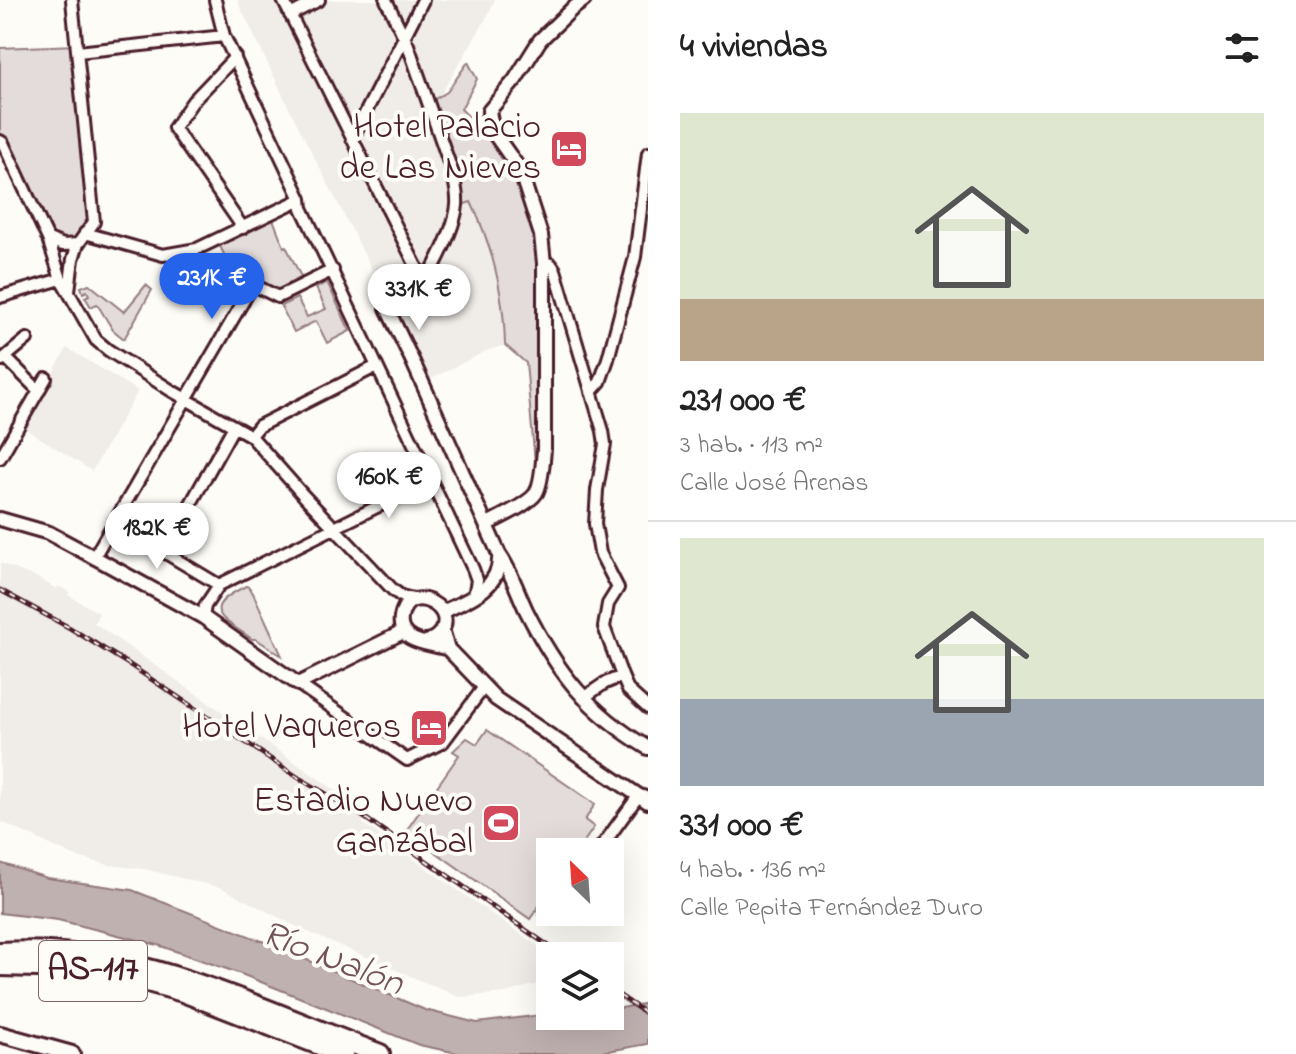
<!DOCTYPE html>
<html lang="es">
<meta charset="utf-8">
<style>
:root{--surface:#fff;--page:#f6f6f6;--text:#222;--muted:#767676;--line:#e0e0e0;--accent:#2563eb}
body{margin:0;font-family:"Indie Flower",sans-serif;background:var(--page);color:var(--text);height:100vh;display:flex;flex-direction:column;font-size:30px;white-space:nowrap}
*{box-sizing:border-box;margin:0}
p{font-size:26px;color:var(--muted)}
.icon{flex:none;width:44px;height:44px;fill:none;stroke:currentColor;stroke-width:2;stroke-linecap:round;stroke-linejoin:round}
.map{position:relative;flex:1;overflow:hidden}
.details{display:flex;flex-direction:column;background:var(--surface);width:648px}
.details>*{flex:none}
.needle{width:52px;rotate:335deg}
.controls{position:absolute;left:536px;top:838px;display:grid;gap:16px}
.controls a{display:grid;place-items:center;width:88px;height:88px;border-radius:0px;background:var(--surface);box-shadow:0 8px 32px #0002;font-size:40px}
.price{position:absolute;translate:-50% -68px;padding:0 18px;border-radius:28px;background:#fff;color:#222;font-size:26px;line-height:52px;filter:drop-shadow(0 2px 4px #0008)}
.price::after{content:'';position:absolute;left:50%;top:48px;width:24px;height:18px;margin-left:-12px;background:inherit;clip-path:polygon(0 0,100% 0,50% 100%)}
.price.on{background:var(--accent);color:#fff}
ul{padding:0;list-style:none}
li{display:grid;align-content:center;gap:16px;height:424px;padding:0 32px}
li+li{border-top:2px solid var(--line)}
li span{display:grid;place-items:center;height:248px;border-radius:0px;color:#555}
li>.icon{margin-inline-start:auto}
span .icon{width:144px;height:144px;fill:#fffc;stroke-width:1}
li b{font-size:34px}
h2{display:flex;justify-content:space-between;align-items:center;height:96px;padding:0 32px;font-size:34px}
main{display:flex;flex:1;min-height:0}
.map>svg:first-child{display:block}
.built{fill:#f0ece8}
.green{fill:#e3dcda;stroke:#967e82;stroke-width:2}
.water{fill:#c0b1b1;stroke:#91777b;stroke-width:2}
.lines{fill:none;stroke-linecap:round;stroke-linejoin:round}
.minor-casing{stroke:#4a1f2b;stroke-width:16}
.tertiary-casing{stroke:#4a1f2b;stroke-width:18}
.secondary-casing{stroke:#4a1f2b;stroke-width:20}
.motorway-casing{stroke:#4a1f2b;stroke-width:24}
.minor{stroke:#fdfcf7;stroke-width:10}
.tertiary{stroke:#fdfcf7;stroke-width:12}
.secondary{stroke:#fdfcf7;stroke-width:14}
.motorway{stroke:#fdfcf7;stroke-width:18}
.rail-casing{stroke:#4a1f2b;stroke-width:5}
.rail{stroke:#fdfcf7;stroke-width:2;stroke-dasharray:6;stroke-linecap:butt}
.labels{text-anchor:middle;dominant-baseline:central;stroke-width:8;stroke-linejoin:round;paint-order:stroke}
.shield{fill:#fdfcf7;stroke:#806168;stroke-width:2}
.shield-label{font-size:34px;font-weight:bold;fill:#4a1f2b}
.poi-label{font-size:36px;fill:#4a1f2b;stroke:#fdfcf7;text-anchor:end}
.water-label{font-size:38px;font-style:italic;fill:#73525a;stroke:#fdfcf7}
</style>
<main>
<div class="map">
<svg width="648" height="1054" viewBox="0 0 648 1054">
<rect width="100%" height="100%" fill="#fdfcf7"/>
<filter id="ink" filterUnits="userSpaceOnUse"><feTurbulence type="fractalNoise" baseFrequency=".0125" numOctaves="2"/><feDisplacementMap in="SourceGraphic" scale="16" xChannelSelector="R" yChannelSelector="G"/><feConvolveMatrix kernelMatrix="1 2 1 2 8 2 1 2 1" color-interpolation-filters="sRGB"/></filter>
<g filter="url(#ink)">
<path class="built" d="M237,0H495L483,24L436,102L460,182L480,221L489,248L504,310L505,345L486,351L429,380L290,110Z
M67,348L138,391L92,471L23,427Z
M0,563L40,579L56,589L59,586L69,592L68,595L99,613L94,623L368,813L362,823L552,956H550V983L529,986L506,993L459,997L301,929L222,888L144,869L109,865L74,856L0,821Z"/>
<path class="green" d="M77,45L94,222L78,244L54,242L0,137V48Z
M468,62L477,79L461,109L473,121L482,113C485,138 505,152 515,173C528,200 535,235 538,264V446L535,463L526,363L505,345C504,295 493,247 471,202L462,205L463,195L460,182L433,100L447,92Z
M271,214L284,247L286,246L303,281L279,293L264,287L254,264L233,273L217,240Z
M327,282L350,331L327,343L316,321L294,332L281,306L297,298L307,317L326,309L316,288Z
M89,284L124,312L146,285L152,290L124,339L113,330L97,304L91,307L85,297L89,295L87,291L83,293L81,287Z
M246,586L249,587L253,593L282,656L256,639H252C220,617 199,609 246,586Z
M487,730L595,804L585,820L594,827L577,852H550V890L530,919L406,831L459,755L453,751L467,738L477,744Z"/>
<path class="water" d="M0,863L47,878L132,890L272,945L425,1010L477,1023L550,1014V1016H610V1010L648,1003V1044L591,1054H462L419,1045L241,974L158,945L58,920L0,913Z"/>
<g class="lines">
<defs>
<path id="minor" d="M215,0L224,36L301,199L302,208L473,569L477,580L474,596
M283,0L418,270L427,279
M386,0L408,45L453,174C455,184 458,195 457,205C455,228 428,286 410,299C403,304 395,305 387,308
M290,15L319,0
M78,52L224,36
M235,57L193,101L174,128L243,228
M352,139L423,0
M0,141L3,143L48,239L61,279L96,340L108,350L172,391L251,436L304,496L393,590L401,596L417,600
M85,233L163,255L197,249L301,199
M48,239L63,245L78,244
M544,263L551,264L555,270L603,431L605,444L597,490L595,524L600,553L618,588L608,604L604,627L622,676
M69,291L73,259L78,244L94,222L72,0
M0,297L61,279
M6,358L39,391
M2,360L27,339
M591,392L600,382L608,359L635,257L648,153
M251,436L259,426L377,366
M0,458L46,378
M114,522L219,585
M164,552L234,426
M94,557L251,288L256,286L278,297L333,270
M203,617L205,606L219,585L431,480
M298,684L407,760L443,742L484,687
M583,698L605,683L622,676L628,690L648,708
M594,852L602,846L639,795L646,797
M546,913L550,907"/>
<path id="tertiary" d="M387,308L413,362L499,554C511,571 517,591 526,610C557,672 588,712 648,748
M0,519L49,533L103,562L203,617L298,684L403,632
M487,524C499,518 529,504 536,493C542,483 543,460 544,449V263L541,235L520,170L496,136L492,127L489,111L515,80L540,40L572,9L584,0
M442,612C468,600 502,588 499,554
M442,629L448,649L496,699L648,802
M426,642C430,640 434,639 437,636C465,611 407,578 401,618C397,644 432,643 448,649"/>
<path id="secondary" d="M0,1034L72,1054"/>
<path id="motorway" d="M0,952C134,943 258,1009 380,1054
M0,966L74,968L127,976L183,992L343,1054"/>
</defs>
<use href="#minor" class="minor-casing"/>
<use href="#tertiary" class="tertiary-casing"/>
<use href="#secondary" class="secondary-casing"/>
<use href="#motorway" class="motorway-casing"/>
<use href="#minor" class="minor"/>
<use href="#tertiary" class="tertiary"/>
<use href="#secondary" class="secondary"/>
<use href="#motorway" class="motorway"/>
<defs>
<path id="rail" d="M0,590L70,628L130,665L299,778L355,811L563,956
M610,989L648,1015"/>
</defs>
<use href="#rail" class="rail-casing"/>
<use href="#rail" class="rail"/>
</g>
</g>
<defs>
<symbol id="hotel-square" viewBox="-11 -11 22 22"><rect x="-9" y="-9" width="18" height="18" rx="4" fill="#d1495b" stroke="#fdfcf7"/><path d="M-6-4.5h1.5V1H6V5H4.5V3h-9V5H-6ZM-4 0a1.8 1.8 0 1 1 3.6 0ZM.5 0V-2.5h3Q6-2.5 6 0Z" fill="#fff"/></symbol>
<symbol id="stadium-square" viewBox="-11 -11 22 22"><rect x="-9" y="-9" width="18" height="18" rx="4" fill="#d1495b" stroke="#fdfcf7"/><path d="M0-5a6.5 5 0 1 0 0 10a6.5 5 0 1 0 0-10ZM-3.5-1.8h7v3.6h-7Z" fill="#fff"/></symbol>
</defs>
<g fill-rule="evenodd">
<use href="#hotel-square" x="547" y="127" width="44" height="44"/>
<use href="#hotel-square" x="407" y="706" width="44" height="44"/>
<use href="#stadium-square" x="479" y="801" width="44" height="44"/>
</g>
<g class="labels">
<rect class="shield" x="39" y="941" width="108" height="60" rx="6"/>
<g class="shield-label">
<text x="93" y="971">AS-117</text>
</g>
<g class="poi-label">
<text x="541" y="128">Hotel Palacio<tspan x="541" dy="41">de Las Nieves</tspan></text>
<text x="401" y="728">Hotel Vaqueros</text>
<text x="473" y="802">Estadio Nuevo<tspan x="473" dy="41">Ganzábal</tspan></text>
</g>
<g class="water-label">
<text transform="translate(332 960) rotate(21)">Río Nalón</text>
</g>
</g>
</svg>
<div class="controls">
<a><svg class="needle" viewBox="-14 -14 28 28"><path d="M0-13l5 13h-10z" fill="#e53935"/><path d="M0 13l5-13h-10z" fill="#767676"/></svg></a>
<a><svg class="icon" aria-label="layers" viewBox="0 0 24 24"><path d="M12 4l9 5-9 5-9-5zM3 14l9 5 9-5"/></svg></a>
</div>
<b class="price on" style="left:212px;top:321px">231K €</b>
<b class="price" style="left:419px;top:332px">331K €</b>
<b class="price" style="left:389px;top:520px">160K €</b>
<b class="price" style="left:157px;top:571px">182K €</b>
</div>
<section class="details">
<h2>4 viviendas<svg class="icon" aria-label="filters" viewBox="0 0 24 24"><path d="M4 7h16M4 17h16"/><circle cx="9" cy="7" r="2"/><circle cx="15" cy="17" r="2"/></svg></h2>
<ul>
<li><span style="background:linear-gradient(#dfe7d0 75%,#b9a48a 0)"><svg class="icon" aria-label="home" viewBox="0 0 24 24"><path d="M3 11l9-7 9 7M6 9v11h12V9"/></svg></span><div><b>231 000 €</b><p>3 hab. · 113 m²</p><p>Calle José Arenas</p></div></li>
<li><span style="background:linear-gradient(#dfe7d0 65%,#9aa5b1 0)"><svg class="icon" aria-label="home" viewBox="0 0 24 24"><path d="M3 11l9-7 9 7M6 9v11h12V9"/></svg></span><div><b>331 000 €</b><p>4 hab. · 136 m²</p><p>Calle Pepita Fernández Duro</p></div></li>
</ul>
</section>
</main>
